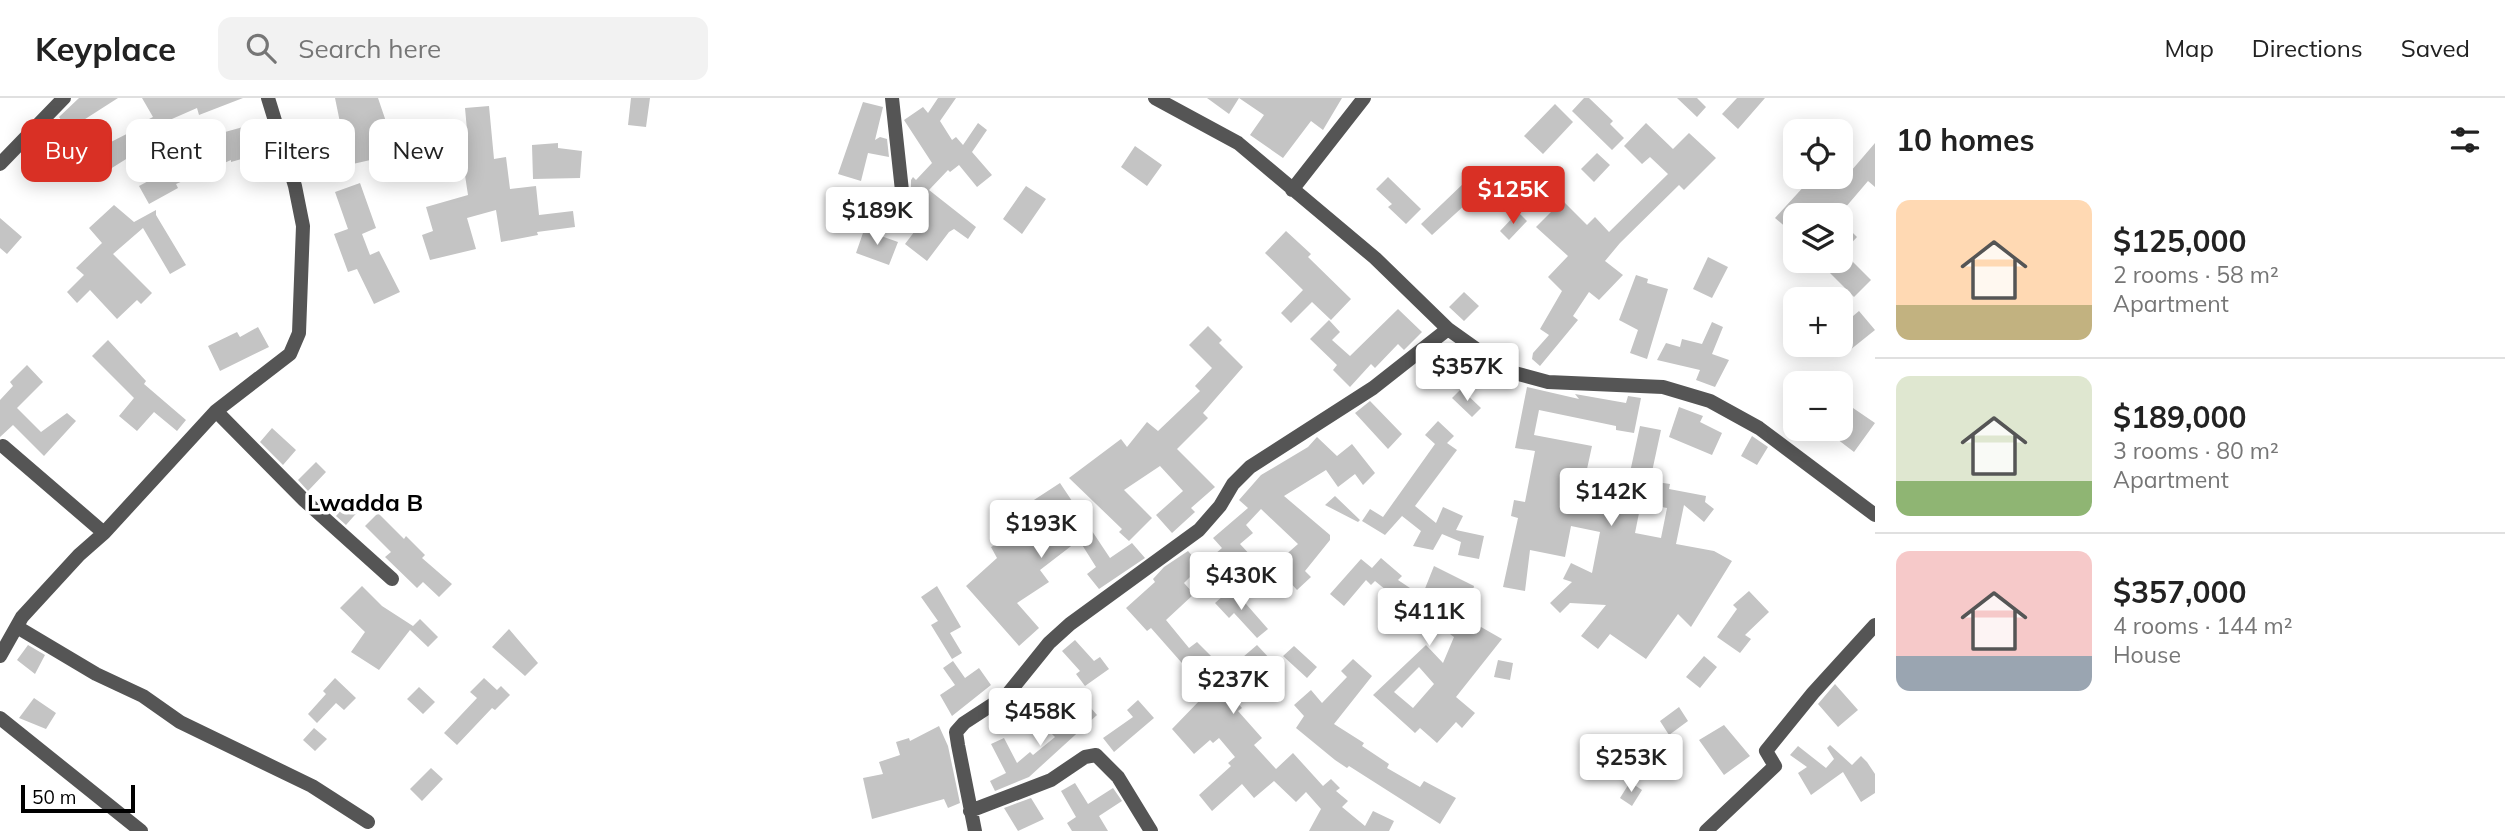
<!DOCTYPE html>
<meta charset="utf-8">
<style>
:root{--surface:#fff;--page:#f2f2f2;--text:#222;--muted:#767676;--line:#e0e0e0;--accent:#d93025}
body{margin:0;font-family:Mulish,sans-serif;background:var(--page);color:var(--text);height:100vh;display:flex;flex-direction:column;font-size:26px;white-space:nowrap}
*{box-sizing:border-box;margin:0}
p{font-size:23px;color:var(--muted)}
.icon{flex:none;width:38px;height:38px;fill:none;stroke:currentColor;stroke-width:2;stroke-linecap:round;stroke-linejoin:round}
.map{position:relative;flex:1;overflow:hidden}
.sheet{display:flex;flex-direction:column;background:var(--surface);width:630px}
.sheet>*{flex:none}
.banner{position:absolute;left:21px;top:21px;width:665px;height:63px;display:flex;gap:14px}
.buttons{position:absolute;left:1783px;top:21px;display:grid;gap:14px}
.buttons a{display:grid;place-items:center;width:70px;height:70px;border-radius:14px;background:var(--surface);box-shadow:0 4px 18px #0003;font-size:35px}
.scale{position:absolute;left:21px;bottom:18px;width:114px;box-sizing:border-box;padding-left:7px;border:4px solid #000;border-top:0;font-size:19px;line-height:24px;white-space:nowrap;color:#000;-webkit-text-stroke:5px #fff;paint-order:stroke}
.price{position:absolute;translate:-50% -60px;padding:0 16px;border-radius:7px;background:#fff;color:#222;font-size:23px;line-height:46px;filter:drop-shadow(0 2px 4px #0008)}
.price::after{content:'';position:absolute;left:50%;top:42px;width:21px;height:16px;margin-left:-10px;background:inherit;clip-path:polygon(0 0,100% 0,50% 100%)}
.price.current{background:var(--accent);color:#fff}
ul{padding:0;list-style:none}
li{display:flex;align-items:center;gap:21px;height:175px;padding:0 21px}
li+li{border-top:2px solid var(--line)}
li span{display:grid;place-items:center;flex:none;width:196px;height:140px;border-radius:14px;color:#555}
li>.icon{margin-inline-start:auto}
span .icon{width:84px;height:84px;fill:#fffc;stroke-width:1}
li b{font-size:30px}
h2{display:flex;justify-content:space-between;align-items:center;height:84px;padding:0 21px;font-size:30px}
.chip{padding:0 24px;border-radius:14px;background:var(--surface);box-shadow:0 4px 18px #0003;font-size:24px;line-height:63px}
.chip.current{background:var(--accent);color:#fff}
header{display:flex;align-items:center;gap:42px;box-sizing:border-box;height:98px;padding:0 35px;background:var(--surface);border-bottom:2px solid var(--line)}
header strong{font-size:33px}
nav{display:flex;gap:38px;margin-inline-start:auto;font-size:24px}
.search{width:490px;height:63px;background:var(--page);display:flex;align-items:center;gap:18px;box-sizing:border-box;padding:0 24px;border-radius:14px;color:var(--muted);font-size:26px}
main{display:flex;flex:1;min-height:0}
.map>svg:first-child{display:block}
.building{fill:#c4c4c4;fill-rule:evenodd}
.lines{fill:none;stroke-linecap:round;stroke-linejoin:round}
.minor{stroke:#555;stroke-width:14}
.labels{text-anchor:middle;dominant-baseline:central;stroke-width:7;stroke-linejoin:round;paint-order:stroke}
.quarter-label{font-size:24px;font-weight:bold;fill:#000;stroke:#fff}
</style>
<header>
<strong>Keyplace</strong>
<div class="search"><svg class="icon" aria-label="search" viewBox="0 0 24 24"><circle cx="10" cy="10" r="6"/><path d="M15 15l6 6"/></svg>Search here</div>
<nav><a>Map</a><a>Directions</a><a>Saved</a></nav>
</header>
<main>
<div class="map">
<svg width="1875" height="733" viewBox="0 0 1875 733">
<rect width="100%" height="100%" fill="#fff"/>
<path class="building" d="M79,0H118L68,32L59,19Z
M142,0H243L199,17L197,10L165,24L168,29L149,39L160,59L207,39L243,29L252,58L231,64V62L176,86L178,90L149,106L139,88L154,80L139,53L99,78L86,57L110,41L111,44L148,25L147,22L153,19Z
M335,0H378L397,56L304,77L299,54L344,44Z
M631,0H650L646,29L628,27Z
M938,0H956L940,23L952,42L956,39L963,47L978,25L987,32L972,54L992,77L977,89L959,67L950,74L948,72L929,92L976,129L968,141L954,131L949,134L927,163L905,146L927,117L920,112L927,104L911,91V82L913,79L916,82L932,65L904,22L923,9L928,15Z
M1207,0H1342L1323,32L1311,23L1283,60L1250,37L1264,17L1239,0L1229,16Z
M1584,0H1589L1613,23L1610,26L1624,40L1612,52L1572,13Z
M1677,0H1697L1706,9L1697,19Z
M1737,0H1765L1738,31L1722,16Z
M863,4L883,9L875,42L880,39L887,41L889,59L868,55L861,83L838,76Z
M1555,6L1573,24L1543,56L1524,38Z
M489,8L494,61L506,59L510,91L536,88L539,117L573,113L575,129L537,134L538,137L501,144L496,112L467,120L476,151L430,162L422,137L433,133L426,109L468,97L463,64L445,65L444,45L468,43L465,10Z
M1646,25L1673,51L1689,35L1716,60L1684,92L1679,87L1620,145L1605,163L1623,177L1599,202L1589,194L1573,218L1578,222L1540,268L1532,261L1533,255L1549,237L1540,231L1562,193L1548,179L1568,158L1536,129L1552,113L1538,99L1548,88L1587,127L1595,119L1609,134L1668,76L1650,59L1642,66L1624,48Z
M558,45V50L582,53L580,80L533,81L532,47Z
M1875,45V89L1868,83L1839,117H1796V123L1788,131L1775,120L1807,85L1814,90L1823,79H1841V65L1851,73Z
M1135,48L1162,67L1147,88L1121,69Z
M1597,55L1610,67L1594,84L1581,71Z
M1388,79L1421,111L1406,126L1388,109L1392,106L1376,91Z
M1465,84L1478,95L1432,137L1421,126Z
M360,85L376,130L362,136L370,157L379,153L400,194L374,206L357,171L348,174L334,136L348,131L335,94Z
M1026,88L1046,101L1022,136L1003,121Z
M114,107L134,124L156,112V117L186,167L170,176L143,130L113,156L152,195L141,206L137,202L117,221L90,192L77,205L67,194L84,177L76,170L102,145L89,130Z
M1518,114L1527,123L1509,142L1500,133Z
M0,120L22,139L7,156L0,150Z
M1847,129L1857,139L1843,154L1871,182L1854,199L1818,163H1841V135Z
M864,132L898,144L889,167L856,155Z
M1286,133L1311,156L1308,159L1351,201L1331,222L1312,204L1291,225L1281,215L1303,192L1265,155Z
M1708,159L1728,169L1712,200L1693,191Z
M1636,177L1648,181L1647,185L1668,191L1647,261L1630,255L1638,232L1619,222Z
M1464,194L1479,208L1464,223L1449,209Z
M1398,211L1422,234L1404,252L1398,246L1375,270L1371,266L1350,289L1333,272L1337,267L1310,241L1329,222L1340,234L1332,242L1350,258Z
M1859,213L1875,232L1850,252L1841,241V228Z
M1712,224L1723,229L1712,256L1729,262L1715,289L1696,282L1700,272L1657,262L1666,245L1680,249L1682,241L1702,246Z
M1208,228L1222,242L1219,245L1243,269L1203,315L1208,320L1177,351L1215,389L1191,410L1195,414L1172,435L1156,417L1183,393L1160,368L1124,392L1152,420L1129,443L1119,434L1122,431L1069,380L1121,341L1127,349L1147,324L1158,333L1200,293L1195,288L1212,270L1189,247Z
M258,229L269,249L220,273L208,248L237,234L240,239Z
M108,242L146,283L144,286L186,322L177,333L154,314L137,333L119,318L134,300L92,258Z
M1445,245L1457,256L1439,275L1427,263Z
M27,267L43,284L17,310L41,334L67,315L76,323L44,358L13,327L0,339V302L13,288L10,284Z
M1527,289L1579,301L1575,296L1626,305L1628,298L1641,300L1634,335L1616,332V328L1539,312L1534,337L1592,348L1587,371L1629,379L1640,328L1661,332L1650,383L1670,386L1669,391L1706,398L1705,404L1714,411L1704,424L1684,407L1676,446L1714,453L1732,463L1691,529L1678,516L1646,561L1610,536L1598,551L1581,538L1606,507L1570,505L1560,515L1550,505L1572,484L1563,481L1571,465L1592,475L1600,434L1571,428L1565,459L1530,452L1525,493L1503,489L1518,420L1511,418L1514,402L1525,404L1535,353L1515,350ZM1641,405L1667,410L1661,440L1635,435Z
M1461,291L1481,310L1472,319L1452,300Z
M1370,303L1402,336L1388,351L1355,315Z
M1679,309L1703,318L1700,324L1722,335L1712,357L1669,339Z
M1853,310L1875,325L1854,354L1824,331H1841V315L1848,319Z
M1438,323L1454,338L1447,345L1457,352L1415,408L1436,425L1443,409L1463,418L1456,432L1484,438L1479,461L1458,457L1461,444L1442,436L1433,452L1413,448L1421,433L1402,418L1385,437L1362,423L1370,411L1383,419L1435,346L1425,337Z
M272,330L296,352L283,367L260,344Z
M1752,338L1768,349L1757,367L1741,358Z
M1317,339L1337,358L1352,346L1375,375L1363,387L1355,376L1338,389L1326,372L1284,398L1330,437V442L1305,473L1311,479L1297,492L1274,467L1298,446L1261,411L1246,427L1253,435L1240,446L1252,459L1226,482L1208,462L1222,450L1213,440L1248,410L1239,402L1261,377L1308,349Z
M316,364L326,374L308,393L298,382Z
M1060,385L1110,460L1132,445L1145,460L1099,491L1087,476L1096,469L1079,442L1040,472L1049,484L1017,505L1039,530L1019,548L966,488L997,460L991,449L1024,432L1014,415Z
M1335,398L1360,422L1358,424L1325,407Z
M351,401L361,410L346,427L336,418Z
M378,415L404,441L406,438L425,457L422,460L452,486L439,499L423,484L417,490L385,459L391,454L365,428Z
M1188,453L1201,468L1184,485L1194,496L1166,522L1189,550L1197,544L1233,580L1223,589L1242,610L1238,613L1262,640L1254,647L1276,671L1293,655L1323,688L1331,681L1340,690L1336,693L1348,703L1342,709L1365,728L1373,713L1394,723L1389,733H1309L1321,711L1306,694L1296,704L1274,683L1254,700L1242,686L1212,713L1199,697L1231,668L1228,665L1235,659L1219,640L1213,645L1210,642L1194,656L1172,631L1202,600L1190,586L1196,581L1151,530L1147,533L1126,510L1155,484L1153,481L1164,469Z
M1381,460L1402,478L1398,482L1422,498L1434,468L1474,488L1468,515L1477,518L1474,525L1502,541L1456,599L1475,615L1462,630L1456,624L1437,645L1420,630L1415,635L1373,597L1426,547L1443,565L1454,539L1434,524L1431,529L1389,500L1392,497L1375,483L1371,487L1366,482L1344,508L1330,496L1361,461L1372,470ZM1419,569L1434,586L1413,610L1394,594Z
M362,488L382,508L413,528L420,521L438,539L428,549L410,532L379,572L351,554L365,534L340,510Z
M937,488L961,529L950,535L962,555L952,561L931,527L938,523L921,499Z
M1232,490L1268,531L1257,540L1234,515L1229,520L1215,505Z
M1749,493L1769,514L1745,537L1751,541L1740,555L1717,539L1737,511L1733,507Z
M509,531L538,565L525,578L492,549Z
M1075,542L1094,563L1100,559L1109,571L1085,588L1076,576L1080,573L1062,553Z
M28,547L45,557L35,576L17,562Z
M1257,547L1272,563L1258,576L1243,559Z
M1294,548L1317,569L1307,580L1283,558Z
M1704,558L1717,569L1700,590L1686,579Z
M1353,561L1372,578L1334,626L1364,645L1362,648L1389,666L1387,670L1420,689L1424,683L1456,700L1440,726L1349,668L1347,670L1335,662L1296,630L1304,618L1294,607L1311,592L1322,605L1347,579L1341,573Z
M1498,562L1513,565L1510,582L1494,579Z
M953,563L965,580L979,570L991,587L952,618L940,597L955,587L943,570Z
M335,580L356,600L344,612L336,605L317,625L308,616L326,596L323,593Z
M484,580L497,592L501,588L510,597L495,612L492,610L457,647L444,635L477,600L470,594Z
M1835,586L1858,612L1838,629L1818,606Z
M419,589L435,604L423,616L407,601Z
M34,600L56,615L46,631L19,620Z
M1084,602L1097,617L1029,679L995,693L990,683L1006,675L991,646L1004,640L1017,665L1030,654L1033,657L1055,639L1050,634Z
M1138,602L1154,620L1114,654L1103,640L1133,619L1127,612Z
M1679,609L1688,623L1669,637L1660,623Z
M1724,627L1750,658L1724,677L1699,642Z
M939,628L948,648L960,705L948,710L944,701L872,721L863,680L883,676L879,664L900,657L896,644L909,640L910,643Z
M314,630L327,641L315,653L303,642Z
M1830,647L1852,667L1861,658L1867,664L1875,676V695L1861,704L1843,674L1811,697L1798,675L1807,669L1790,657L1798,648L1826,670L1834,661L1827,650Z
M431,670L443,681L422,703L410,691Z
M1630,684L1642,692L1632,708L1620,700Z
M1075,685L1088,706L1113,690L1122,703L1099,718L1108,733H1072L1067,725L1076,719L1061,693Z
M1031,700L1044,721L1018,733L1004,710Z"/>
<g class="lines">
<path class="minor" d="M892,0L903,102
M1155,0L1238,45L1375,160L1448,231L1507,273L1548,284L1663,289L1710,303L1759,330L1875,417
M0,66L64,0
M1292,92L1364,0
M216,313L304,402L392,481
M3,348L104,435
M17,529L96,576L143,598L180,624L312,688L368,724
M0,558L22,519L79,457L104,435L216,313L290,256L299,235L303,128L295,88L268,0
M0,620L141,733
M970,713L1051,682L1085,659L1096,657L1118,679L1151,733
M975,733L958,647L956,634L964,625L1007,597L1049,545L1070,526L1199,432L1220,408L1233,386L1250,369L1373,290L1448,231
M1706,733L1775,668L1766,653L1813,595L1875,527"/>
</g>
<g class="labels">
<g class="quarter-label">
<text x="365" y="404">Lwadda B</text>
</g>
</g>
</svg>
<div class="buttons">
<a><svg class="icon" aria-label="locate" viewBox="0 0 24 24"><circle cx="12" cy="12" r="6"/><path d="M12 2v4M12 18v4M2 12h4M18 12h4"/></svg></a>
<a><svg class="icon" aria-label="layers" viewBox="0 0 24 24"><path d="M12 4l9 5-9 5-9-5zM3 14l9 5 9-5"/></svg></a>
<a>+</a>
<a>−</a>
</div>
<div class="scale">50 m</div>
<b class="price current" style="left:1513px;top:128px">$125K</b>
<b class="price" style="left:877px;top:149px">$189K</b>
<b class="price" style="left:1467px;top:305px">$357K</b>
<b class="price" style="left:1611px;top:430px">$142K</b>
<b class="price" style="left:1041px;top:462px">$193K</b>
<b class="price" style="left:1241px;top:514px">$430K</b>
<b class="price" style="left:1429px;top:550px">$411K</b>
<b class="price" style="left:1233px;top:618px">$237K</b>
<b class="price" style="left:1040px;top:650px">$458K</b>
<b class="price" style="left:1631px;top:696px">$253K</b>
<div class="banner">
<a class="chip current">Buy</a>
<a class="chip">Rent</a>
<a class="chip">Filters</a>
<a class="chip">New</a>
</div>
</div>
<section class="sheet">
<h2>10 homes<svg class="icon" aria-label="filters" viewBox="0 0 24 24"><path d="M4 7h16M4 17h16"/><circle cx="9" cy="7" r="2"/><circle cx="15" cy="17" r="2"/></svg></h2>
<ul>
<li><span style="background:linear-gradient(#ffd9b3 75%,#c2b280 0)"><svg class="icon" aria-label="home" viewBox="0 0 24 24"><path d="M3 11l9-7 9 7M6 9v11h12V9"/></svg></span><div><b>$125,000</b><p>2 rooms · 58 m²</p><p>Apartment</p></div></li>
<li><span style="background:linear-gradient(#dfe7d0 75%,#8fb573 0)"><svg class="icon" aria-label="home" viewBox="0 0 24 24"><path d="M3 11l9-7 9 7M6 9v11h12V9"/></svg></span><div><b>$189,000</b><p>3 rooms · 80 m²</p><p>Apartment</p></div></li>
<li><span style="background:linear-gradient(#f6c9c9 75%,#9aa5b1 0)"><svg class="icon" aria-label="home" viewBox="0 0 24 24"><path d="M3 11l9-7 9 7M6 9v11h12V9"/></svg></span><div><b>$357,000</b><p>4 rooms · 144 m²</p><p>House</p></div></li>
</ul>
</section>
</main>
